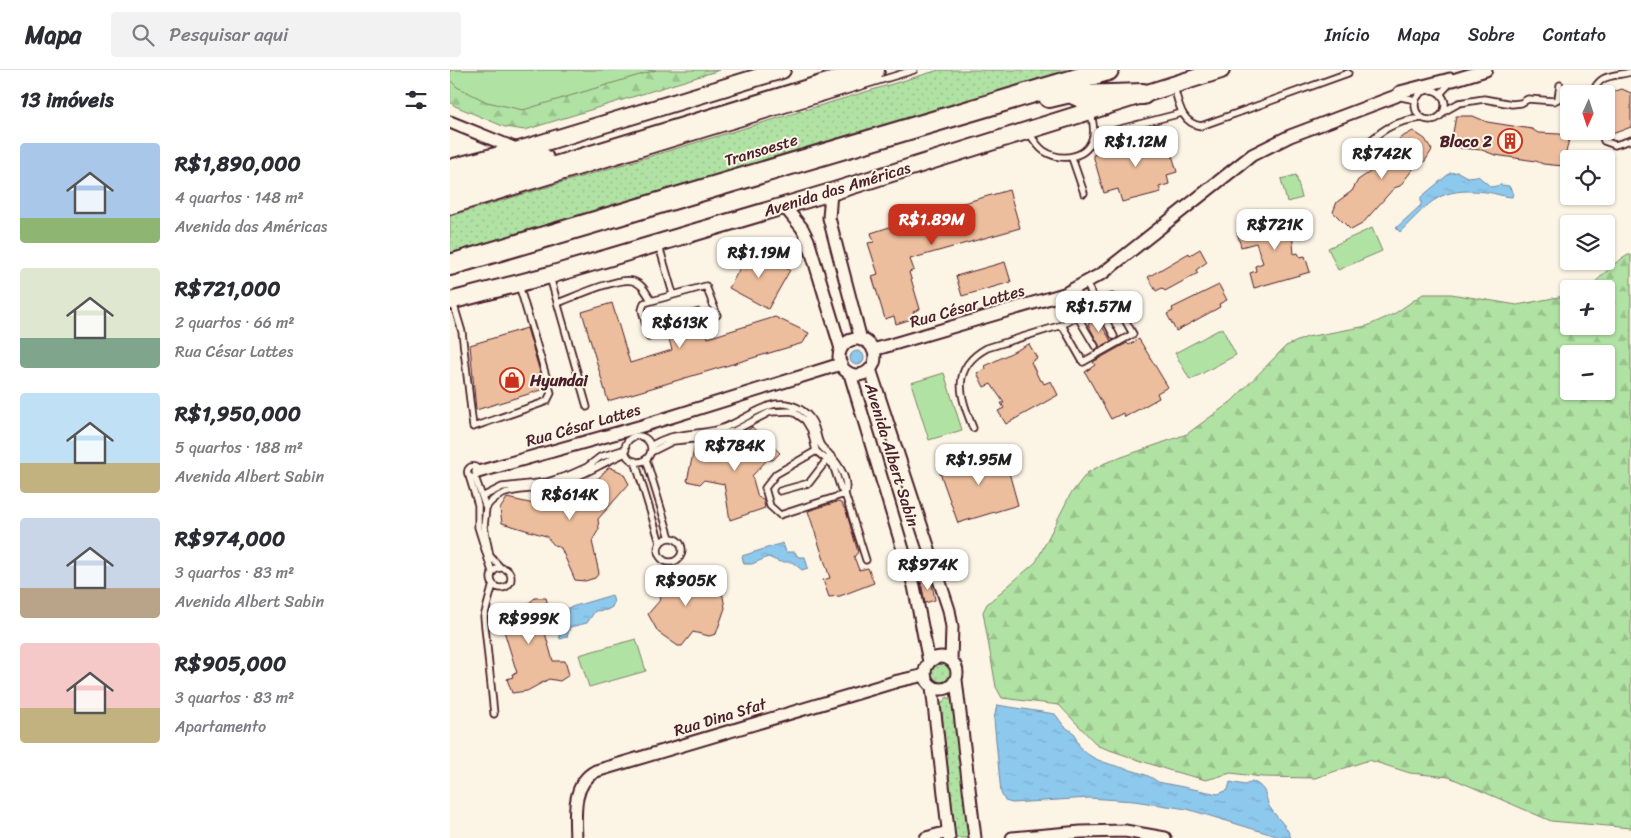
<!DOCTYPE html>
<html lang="pt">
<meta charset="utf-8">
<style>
:root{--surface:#fff;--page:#f2f2f3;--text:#2b2b33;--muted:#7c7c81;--line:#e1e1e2;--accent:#c8321e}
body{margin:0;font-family:Sriracha,sans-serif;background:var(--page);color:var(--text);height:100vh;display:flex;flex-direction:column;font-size:19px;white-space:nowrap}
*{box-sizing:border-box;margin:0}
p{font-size:16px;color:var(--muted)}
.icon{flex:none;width:28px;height:28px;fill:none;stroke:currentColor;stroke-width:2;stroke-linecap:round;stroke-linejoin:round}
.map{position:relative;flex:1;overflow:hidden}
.side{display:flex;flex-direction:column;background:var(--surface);width:450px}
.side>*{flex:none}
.needle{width:32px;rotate:183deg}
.fabs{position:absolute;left:1110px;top:15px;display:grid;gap:10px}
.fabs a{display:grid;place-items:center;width:55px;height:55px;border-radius:5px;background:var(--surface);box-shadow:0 1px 4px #0004;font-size:25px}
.price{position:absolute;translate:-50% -42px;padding:0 11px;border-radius:10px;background:#fff;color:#222;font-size:16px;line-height:32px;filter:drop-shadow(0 1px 2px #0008)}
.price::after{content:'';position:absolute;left:50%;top:30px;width:15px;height:11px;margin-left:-8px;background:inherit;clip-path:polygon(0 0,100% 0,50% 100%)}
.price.on{background:var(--accent);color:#fff}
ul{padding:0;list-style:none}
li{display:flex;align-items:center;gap:15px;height:125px;padding:0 20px}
li span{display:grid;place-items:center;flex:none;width:140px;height:100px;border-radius:5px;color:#555}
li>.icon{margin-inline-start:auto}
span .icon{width:60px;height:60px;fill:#fffc;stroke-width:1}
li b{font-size:21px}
h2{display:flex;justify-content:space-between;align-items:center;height:60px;padding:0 20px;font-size:21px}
header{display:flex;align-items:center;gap:30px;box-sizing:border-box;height:70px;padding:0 25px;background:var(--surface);border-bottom:1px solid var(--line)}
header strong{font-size:24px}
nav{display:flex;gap:28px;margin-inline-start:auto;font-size:18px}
.search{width:350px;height:45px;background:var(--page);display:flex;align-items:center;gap:12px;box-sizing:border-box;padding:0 18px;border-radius:5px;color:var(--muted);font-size:19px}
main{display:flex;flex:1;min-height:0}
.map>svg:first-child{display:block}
.grass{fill:url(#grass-dots);stroke:#7d8167}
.forest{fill:url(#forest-firs);stroke:#7d8167;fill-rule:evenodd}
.park{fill:#b0e3a3;stroke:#7d8167}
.water{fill:url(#water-ripples);stroke:#72859f}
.building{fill:#edbe9d;stroke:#4a1f2b}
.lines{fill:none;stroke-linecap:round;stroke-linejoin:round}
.lane-casing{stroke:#4a1f2b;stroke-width:9}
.street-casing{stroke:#4a1f2b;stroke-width:15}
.secondary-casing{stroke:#4a1f2b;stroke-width:20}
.highway-casing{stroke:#4a1f2b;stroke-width:24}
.lane{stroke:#fcf5e5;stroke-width:5.5}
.street{stroke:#fcf5e5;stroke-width:11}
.secondary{stroke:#fcf5e5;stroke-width:16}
.highway{stroke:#fcf5e5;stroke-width:20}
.labels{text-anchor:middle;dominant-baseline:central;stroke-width:4;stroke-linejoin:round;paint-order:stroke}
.poi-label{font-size:16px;font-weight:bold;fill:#4a1f2b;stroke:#fcf5e5;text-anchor:end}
.street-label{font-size:16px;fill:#4a1f2b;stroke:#fcf5e5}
</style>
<header>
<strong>Mapa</strong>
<div class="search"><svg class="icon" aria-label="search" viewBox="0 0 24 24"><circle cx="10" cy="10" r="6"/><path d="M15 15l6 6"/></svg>Pesquisar aqui</div>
<nav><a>Início</a><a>Mapa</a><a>Sobre</a><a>Contato</a></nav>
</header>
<main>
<section class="side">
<h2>13 imóveis<svg class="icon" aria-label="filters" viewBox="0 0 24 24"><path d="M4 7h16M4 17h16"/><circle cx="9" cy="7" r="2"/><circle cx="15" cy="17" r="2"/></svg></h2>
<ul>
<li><span style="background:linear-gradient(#a9c7e8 75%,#8fb573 0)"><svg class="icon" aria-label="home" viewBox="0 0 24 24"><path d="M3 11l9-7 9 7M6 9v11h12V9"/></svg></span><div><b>R$1,890,000</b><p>4 quartos · 148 m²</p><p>Avenida das Américas</p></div></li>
<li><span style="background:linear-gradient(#dfe7d0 70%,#7fa58c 0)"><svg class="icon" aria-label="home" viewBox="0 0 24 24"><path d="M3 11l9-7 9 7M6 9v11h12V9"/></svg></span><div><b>R$721,000</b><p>2 quartos · 66 m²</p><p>Rua César Lattes</p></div></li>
<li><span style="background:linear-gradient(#bfe0f5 70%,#c2b280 0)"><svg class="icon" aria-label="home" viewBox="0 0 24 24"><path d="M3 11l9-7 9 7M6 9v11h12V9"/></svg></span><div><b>R$1,950,000</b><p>5 quartos · 188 m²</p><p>Avenida Albert Sabin</p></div></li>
<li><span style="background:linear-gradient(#c9d6e8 70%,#b9a48a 0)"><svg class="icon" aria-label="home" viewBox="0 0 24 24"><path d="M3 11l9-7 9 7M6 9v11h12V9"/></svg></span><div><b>R$974,000</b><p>3 quartos · 83 m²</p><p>Avenida Albert Sabin</p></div></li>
<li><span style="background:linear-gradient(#f6c9c9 65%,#c2b280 0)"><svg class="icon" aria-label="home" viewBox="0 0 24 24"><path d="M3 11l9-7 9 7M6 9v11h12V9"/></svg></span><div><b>R$905,000</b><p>3 quartos · 83 m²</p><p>Apartamento</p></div></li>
</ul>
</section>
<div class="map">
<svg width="1181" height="768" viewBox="0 0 1181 768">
<defs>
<pattern id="grass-dots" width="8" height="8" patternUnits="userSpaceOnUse" patternTransform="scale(1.25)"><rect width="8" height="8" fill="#b0e3a3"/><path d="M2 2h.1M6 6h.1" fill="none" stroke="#99c28c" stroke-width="1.8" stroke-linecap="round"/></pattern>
<pattern id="forest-firs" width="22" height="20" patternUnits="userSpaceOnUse" patternTransform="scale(1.25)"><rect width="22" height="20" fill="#b0e3a3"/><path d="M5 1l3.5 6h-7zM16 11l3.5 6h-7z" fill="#99c28c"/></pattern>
<pattern id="water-ripples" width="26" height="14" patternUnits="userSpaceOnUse" patternTransform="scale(1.25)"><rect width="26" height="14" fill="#8dc9ed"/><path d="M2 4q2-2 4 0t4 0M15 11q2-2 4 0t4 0" fill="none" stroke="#7baccb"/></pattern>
</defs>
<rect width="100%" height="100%" fill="#fcf5e5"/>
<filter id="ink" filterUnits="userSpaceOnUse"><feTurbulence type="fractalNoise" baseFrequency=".02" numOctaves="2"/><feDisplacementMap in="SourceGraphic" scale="10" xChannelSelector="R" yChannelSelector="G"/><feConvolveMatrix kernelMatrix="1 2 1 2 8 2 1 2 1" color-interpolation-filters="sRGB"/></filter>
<g filter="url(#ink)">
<path class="grass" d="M489,0H617L0,183V146Z
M481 603a10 10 0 1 1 20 0a10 10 0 1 1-20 0Z
M497,627L504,631L505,635L519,768H505L491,634Z"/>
<path class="forest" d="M0,0H270L75,60L55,57L5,36L0,32Z
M1178,185H1181V758L1101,751L999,707L960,703L919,690L865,708L812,707L781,703L756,710L718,700L648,676L609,635L552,628L546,617L533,542L537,534L586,492L620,425L637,403L655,393L737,364L782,331L836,276L857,267L917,256L944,244L973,224H1001L1067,235L1119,225V256H1156V219H1138L1164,194ZM1119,284H1156V321H1119Z"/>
<path class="park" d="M0,0H206L73,40L37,32L7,17L0,10Z
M846,105L852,128L837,132L831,109Z
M922,158L932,181L888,200L878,178Z
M772,258L786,285L740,310L725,283Z
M494,303L512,360L479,370L461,313Z
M186,569L196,601L139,617L129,585Z"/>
<path class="water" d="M1008,102L1017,107L1028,106L1041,117L1051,115L1059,116L1063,123L1062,127C1054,127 1045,123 1036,122C988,117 982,131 950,162L946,158L971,135V127L1000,103Z
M400 288a7 7 0 1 1 14 0a7 7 0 1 1-14 0Z
M333,473L336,482H345L348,487H355L358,498L352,500L342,492H330L318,487L302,494H294L292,486Z
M162,525L164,532L162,537L157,540L145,541L137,553L120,557L117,567L110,569L108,556L113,551L112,546L118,543V538Z
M547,635L605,644L614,656L625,664C630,699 687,694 708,712L768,724L778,720L780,712L795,715L802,711C820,719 814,730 821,739C828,749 837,756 841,768H833L737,739L684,731L639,728L562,733L555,731L551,723L544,649Z"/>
<path class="building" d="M1172,19L1181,23V57L1157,66L1156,24Z
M1006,46H1023L1037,52L1082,59L1088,63L1110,64L1119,69L1113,96L1093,94L1086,91L1045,85L1032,80L1010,78L1001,74Z
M963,61L975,69L982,80L975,91L963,99L950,116L944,118L912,154L901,160L883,142L887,132L902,121L908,110L923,100L950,68Z
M716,64L727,102L717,105L719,114L709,117L711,122L672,132L668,119L654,123L643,85Z
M559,120L570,158L460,189L464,200L459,202L470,239L463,242L465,248L446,254L444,246L435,249L422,206L428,204L418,173L424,172L421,163L461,150V148Z
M836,145V147L843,145L848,161L842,162L844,184L848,183L850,187L855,186L860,202L804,218L800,203L806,201L805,196L813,193L806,173L791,177L787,162Z
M301,178L340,200L318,239L279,218Z
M750,179L757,192L746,200L748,203L715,221L712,218L706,221L698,207L739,183L740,185Z
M555,192L561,212L512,226L506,206Z
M769,215L777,230L769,234L770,237L726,261L717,244L723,241L722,238Z
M162,233L180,293L222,280L213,248L249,238L258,268L325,247L359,263L353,273L158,331L132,242Z
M648,249L661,271L650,277L638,254Z
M77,258L95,319L26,340L20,275Z
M689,269L718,317L707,323L709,328L675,347L673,343L661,349L635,302L645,295L643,292L677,273L679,275Z
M579,274L587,288L581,292L590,311L592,310L594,314L601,311L608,325L556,354L548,341L554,338L551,333H554L541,314L534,317L527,303L536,299L535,296Z
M302,357L330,383L323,390H317L302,406L308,427L313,429L315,438L280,450L274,414L254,410L250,414L237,411L245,375L256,376L259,383L280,386L295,370L293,364Z
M538,381L540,385L553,381L568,435L508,453L489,400L502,395V392Z
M159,397L173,403L179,414L148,449L149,459L142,471L149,503L145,508L135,511L125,510L111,478L104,475L96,466L52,453L50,439L57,428L102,438L103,431L109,428L122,425L128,430Z
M387,432L391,433L396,441L408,482L404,487L409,500L418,498L424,513L390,526L379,527L373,510L380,508L358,441Z
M234,498H248L253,506L252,519L272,521L275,538L266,564L259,566L243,562L232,576H228L208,562L198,544L211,529L204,510Z
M481,509L485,530L475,533L471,512Z
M85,528H96L100,542L95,544L96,548L91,549L103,591H115L119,605L110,611L99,609L77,621L62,623L57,609L63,607L62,604L67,603L54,561H49L47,558L42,559L39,547L48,540L75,536Z"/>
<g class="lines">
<defs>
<path id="lane" d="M724,17C729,34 731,53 751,56L898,3
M965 35a15 15 0 1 1 30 0a15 15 0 1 1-30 0Z
M990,24L1003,10
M1142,24C1150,3 1162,7 1181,2
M946,26L966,30
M993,42L1009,33L1034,29L1062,34L1071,33L1078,29L1104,31L1108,29L1110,15
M1151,61L1154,71L1165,75L1181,70
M579,63C583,69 588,77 594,81C611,92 638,89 643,66C645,59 642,49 641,42
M643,66L732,43
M622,88L634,123
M900,89C926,66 935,52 972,48
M0,141L464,0
M209,176L223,224
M100,207L137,337
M636,213L664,266
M614,224L645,276
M662,227L683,264L633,292L612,255Z
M3,232L12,262L23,357L92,333L97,331L101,323L69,215
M108,233C124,227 167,207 183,211C193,214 196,223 201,230
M199,267L192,240L194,233L256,216L267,245
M523,358C510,326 500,298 537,278L612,255
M175 379a13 13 0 1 1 26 0a13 13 0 1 1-26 0Z
M201,376C223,361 246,366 270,359C290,353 306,338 326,334C334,333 341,334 348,338C371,350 364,371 373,378C385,389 400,406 395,424
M366,381L326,404L315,418L320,436L330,445L395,424
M201,382L223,371L254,368L284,361L320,342L342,341L355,350L361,360L366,381L383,395L391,419L395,424L416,490
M196,389L220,468
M185,391L210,473
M17.5 402a5.5 5.5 0 1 1 11 0a5.5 5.5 0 1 1-11 0Z
M19,406L28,435V457L42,502
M25,407L36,438L34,457L40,486L50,497
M330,421L359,413L379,387
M32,427L52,417L97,412L119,405L137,397L150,387L176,379
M36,438C50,415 79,422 102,416C129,409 151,393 176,383
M208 480a12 12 0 1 1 24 0a12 12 0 1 1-24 0Z
M41 508a10 10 0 1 1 20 0a10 10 0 1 1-20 0Z
M43,514L34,547L44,644"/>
<path id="street" d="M0,52L69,80
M381,122L379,148L411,270
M333,135L352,158L358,170L391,279
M389 287a18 18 0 1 1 36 0a18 18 0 1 1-36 0Z
M423,280L614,224L653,203L802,85L840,66L946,26L950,22L1000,9L1003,10L1036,0
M420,299L499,540L502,557L501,590
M400,304L464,516L479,592
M28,402L192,356L391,294
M475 603a16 16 0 1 1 32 0a16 16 0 1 1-32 0Z
M506,610L525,768
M482,617L499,768
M126,768C125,745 122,713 146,701L448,611L475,605
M476,768L498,762
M562,768L631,762L675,761L715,768"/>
<path id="secondary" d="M0,98L69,80L332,0
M0,231L100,205L381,122L771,0"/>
<path id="highway" d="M599,27L620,22L629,26L693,24
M0,110L93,89
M0,129L424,0
M0,195L658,0"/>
</defs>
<use href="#lane" class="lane-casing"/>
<use href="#street" class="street-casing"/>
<use href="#secondary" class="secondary-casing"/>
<use href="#highway" class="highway-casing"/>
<use href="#lane" class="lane"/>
<use href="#street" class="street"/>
<use href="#secondary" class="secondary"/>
<use href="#highway" class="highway"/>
</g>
</g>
<defs>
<symbol id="building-ring" viewBox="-11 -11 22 22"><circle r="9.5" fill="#fcf5e5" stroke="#c8321e" stroke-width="1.5"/><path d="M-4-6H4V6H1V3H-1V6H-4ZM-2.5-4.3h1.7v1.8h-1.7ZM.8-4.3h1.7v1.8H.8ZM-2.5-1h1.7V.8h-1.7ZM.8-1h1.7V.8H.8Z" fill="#c8321e"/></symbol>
<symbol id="shop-ring" viewBox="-11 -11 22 22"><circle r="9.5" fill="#fcf5e5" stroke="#c8321e" stroke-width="1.5"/><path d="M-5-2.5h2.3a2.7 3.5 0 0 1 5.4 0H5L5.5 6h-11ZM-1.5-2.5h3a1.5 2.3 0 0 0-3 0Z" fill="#c8321e"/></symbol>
</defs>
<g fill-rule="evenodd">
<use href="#building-ring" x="1046" y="57" width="28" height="28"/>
<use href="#shop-ring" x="48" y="296" width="28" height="28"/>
</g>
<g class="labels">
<g class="poi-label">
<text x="1042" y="71">Bloco 2</text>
<text x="80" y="310" text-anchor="start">Hyundai</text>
</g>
<g class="street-label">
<text transform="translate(311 80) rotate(-17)">Transoeste</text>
<text transform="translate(387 119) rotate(-17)">Avenida das Américas</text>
<text transform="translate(517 236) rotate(-16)">Rua César Lattes</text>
<text transform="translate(133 355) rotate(-16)">Rua César Lattes</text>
<text transform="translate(442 385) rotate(73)">Avenida Albert Sabin</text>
<text transform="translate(270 647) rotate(-17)">Rua Dina Sfat</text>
</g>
</g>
</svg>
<div class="fabs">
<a><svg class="needle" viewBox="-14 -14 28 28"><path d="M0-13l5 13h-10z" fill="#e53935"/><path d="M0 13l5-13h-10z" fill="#7c7c81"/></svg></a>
<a><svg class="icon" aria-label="locate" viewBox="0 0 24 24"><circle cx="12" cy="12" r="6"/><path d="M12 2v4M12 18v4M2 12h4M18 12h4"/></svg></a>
<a><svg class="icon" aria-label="layers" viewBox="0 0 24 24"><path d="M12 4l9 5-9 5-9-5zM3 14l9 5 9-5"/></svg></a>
<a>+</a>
<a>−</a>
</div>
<b class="price" style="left:686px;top:98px">R$1.12M</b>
<b class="price" style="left:932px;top:110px">R$742K</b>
<b class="price on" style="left:482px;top:176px">R$1.89M</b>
<b class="price" style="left:825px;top:181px">R$721K</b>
<b class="price" style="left:309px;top:209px">R$1.19M</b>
<b class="price" style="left:649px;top:263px">R$1.57M</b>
<b class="price" style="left:230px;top:279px">R$613K</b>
<b class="price" style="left:285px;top:402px">R$784K</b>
<b class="price" style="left:529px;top:416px">R$1.95M</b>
<b class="price" style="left:120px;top:451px">R$614K</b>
<b class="price" style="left:478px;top:521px">R$974K</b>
<b class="price" style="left:236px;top:537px">R$905K</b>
<b class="price" style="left:79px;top:575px">R$999K</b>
</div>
</main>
